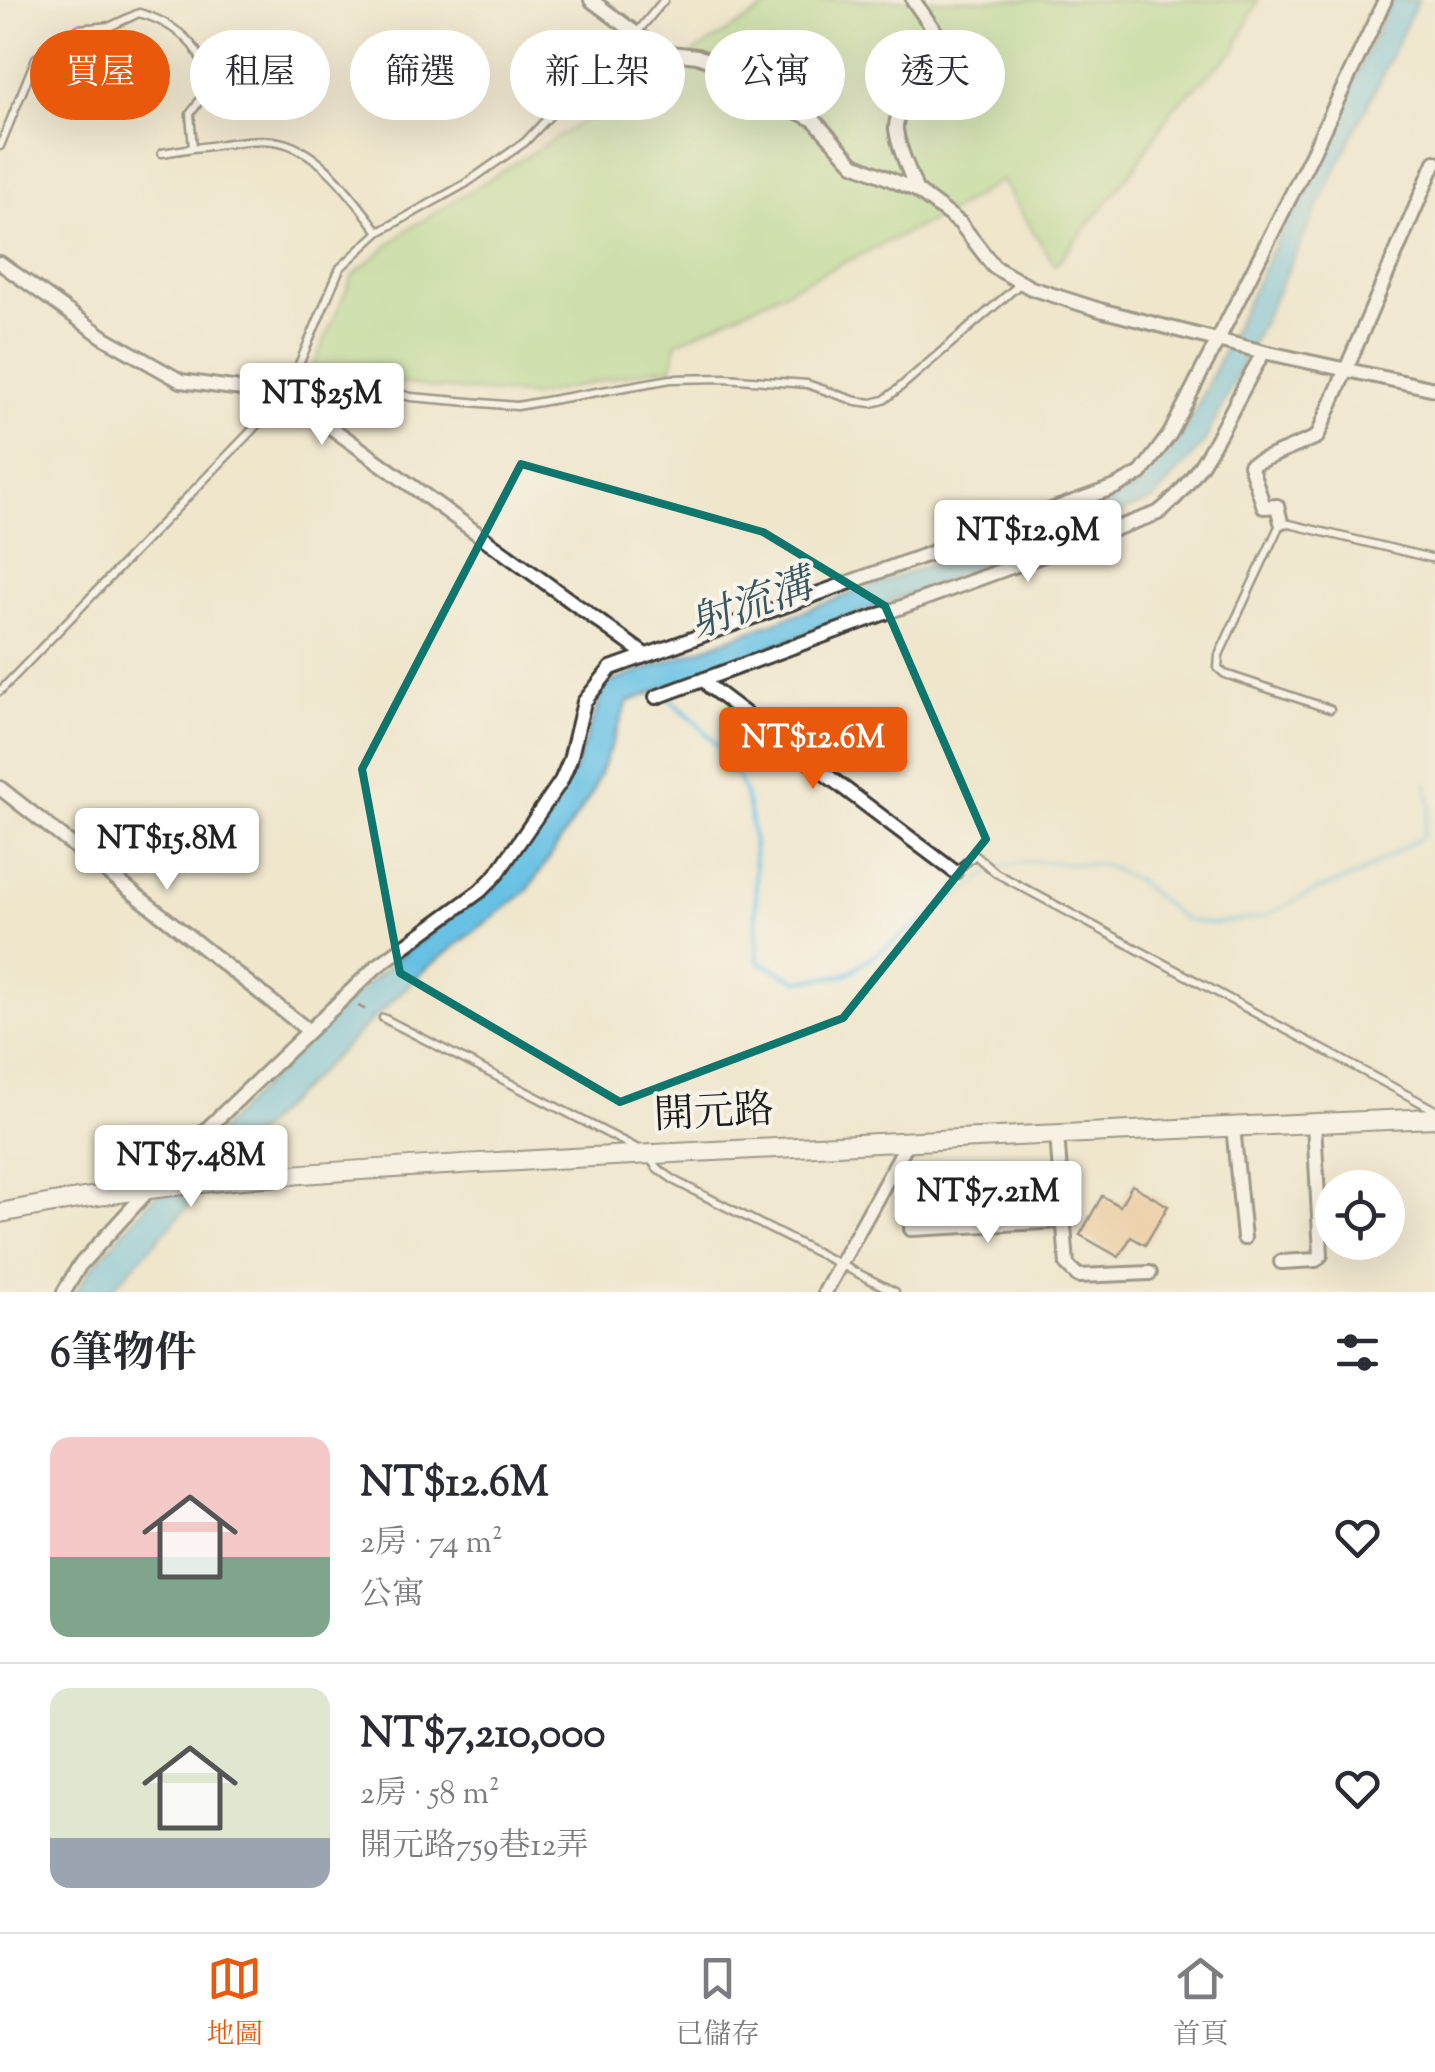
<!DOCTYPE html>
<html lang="zh-TW">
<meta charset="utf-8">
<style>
:root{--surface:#fff;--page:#f7f7f7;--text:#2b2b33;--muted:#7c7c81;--line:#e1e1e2;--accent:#ea580c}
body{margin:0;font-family:"Sorts Mill Goudy","Noto Serif TC",serif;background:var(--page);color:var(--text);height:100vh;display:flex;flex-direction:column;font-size:38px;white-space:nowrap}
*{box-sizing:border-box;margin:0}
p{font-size:32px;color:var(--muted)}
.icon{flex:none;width:55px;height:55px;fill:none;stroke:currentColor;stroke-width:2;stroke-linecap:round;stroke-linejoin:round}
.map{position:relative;height:1292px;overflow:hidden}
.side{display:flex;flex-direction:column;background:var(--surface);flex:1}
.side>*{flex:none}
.guide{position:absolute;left:30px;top:30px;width:1375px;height:90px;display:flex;gap:20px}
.tools{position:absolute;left:1315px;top:1170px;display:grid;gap:20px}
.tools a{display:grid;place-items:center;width:90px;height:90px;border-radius:50%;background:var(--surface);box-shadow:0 10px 40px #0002;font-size:50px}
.price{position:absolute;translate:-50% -85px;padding:0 22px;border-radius:10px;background:#fff;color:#222;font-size:32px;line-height:65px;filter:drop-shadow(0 2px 5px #0008)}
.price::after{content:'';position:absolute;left:50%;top:60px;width:30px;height:22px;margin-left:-15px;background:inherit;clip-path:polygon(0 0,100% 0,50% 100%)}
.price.selected{background:var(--accent);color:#fff}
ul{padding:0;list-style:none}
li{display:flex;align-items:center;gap:30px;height:250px;padding:0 50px}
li+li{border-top:2px solid var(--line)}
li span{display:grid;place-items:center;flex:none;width:280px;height:200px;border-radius:20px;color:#555}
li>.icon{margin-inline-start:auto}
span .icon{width:120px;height:120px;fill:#fffc;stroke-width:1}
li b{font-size:42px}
h2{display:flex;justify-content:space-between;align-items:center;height:120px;padding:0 50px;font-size:42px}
.chip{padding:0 35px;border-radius:45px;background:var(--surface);box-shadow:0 10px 40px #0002;font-size:35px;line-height:90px}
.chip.selected{background:var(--accent);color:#fff}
.menu{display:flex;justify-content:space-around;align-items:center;height:140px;border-top:2px solid var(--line);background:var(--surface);font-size:28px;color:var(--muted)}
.menu a{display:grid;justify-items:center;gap:5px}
.menu .selected{color:var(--accent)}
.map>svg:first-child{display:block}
.green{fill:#a7d887;stroke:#627a52;stroke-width:2.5}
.water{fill:#66c1e4;stroke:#416e80;stroke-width:2.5}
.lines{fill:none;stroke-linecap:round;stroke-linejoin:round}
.stream{stroke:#66c1e4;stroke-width:4}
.building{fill:#e9b47c}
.service-casing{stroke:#3c3a36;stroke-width:11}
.minor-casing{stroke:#3c3a36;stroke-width:18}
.secondary-casing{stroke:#3c3a36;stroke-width:22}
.path{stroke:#3c3a36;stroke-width:2.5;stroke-dasharray:8 8;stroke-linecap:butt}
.service{stroke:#fff;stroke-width:6}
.minor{stroke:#fff;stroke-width:12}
.secondary{stroke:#fff;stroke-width:18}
.marked{fill:none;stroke:#0f766e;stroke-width:8;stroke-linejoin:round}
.labels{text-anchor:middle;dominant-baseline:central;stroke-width:8;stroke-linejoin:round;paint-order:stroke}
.street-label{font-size:40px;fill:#1c1c1c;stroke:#f7f3e8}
.water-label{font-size:42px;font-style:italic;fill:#365662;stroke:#f7f3e8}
</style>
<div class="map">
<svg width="1435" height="1292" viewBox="0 0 1435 1292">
<rect width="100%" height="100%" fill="#f7f3e8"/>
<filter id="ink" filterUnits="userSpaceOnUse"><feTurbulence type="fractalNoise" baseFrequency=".01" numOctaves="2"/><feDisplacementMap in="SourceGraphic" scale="20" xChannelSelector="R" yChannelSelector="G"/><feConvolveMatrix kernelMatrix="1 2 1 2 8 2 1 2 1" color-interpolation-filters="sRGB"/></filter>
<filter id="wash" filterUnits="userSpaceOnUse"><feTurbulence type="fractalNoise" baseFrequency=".0048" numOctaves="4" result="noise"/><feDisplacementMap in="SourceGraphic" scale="40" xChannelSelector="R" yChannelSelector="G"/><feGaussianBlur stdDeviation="2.25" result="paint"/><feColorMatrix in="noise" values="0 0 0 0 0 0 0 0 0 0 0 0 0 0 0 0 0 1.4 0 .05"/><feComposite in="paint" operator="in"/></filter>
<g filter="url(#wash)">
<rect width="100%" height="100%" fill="#efe6cc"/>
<path class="green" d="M779,0H1258L1234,51L1173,108L1133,170L1055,265L1001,180L952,211L676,343L672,368H657L534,396L434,388L312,369L353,275L407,230Z"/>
<path class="water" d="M1392,0H1418L1204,443L1153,500L628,702L592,793L528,890L424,970L373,1019L261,1128L109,1292H76L89,1271L148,1203L345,1003L399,957L496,883L573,773L606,684L1133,490L1186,429Z"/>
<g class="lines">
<path class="stream" d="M667,697C697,721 725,748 741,784C760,827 754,912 758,961L798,981L845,975L945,907L996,867L1032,861L1104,865L1136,880L1184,920L1213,924L1263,917L1314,891L1358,875L1422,836L1430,806L1426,782"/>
</g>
<g id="blocks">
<path class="building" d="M1132,1185L1168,1206L1145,1245L1131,1237L1119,1257L1080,1235L1102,1196L1120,1206Z"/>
</g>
</g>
<g filter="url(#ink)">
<use href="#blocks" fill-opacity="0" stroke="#3c3a36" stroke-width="2.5"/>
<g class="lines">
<defs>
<path id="service" d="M0,146L36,58L71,38L78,29L111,26L139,13C185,25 229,69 190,114L193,148C218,146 248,138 273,141C318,146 353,198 379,232
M162,153L193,148
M287,395L315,384L368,386L411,397L517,406L671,379L725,378L807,384L856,401L872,403L884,400L898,389L1021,283
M0,691L286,395L340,268L379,232L465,184L525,142L560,105L635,35L664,0
M1330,709L1225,674L1218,668L1219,655L1281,522L1435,559
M955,872L975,855L996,873L1435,1110
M383,1018L638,1149
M648,1156L657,1168L677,1182L895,1292"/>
<path id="minor" d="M591,0L661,52L697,56L731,69L762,95L814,120L854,164L916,190L960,223L994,267L1031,288L1100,310L1264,352L1435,389
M913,0L939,37C932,61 894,108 896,129C898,149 910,171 916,190
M0,263L105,338L181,381L286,395L644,654
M1281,522L1277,506L1264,507L1250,465L1317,437L1435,162
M704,679L710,687L955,872
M656,697L1158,513C1208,475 1231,404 1264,352
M0,788L309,1031
M1233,1126L1244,1238
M1057,1134L1067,1265L1078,1276L1150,1273
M911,1229L1063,1221
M1281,1262L1316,1260L1321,1255L1314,1123
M64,1292L79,1266L188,1147L376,967L480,891L497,874L561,781L570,760L584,702L611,668L1115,487L1141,473L1170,434L1311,156L1385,0
M825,1292L909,1140"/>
<path id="secondary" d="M0,1213C185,1175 384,1169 572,1158C860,1142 1147,1130 1435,1118"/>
</defs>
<use href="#service" class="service-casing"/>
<use href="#minor" class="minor-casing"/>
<use href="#secondary" class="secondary-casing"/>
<path class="path" d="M358,1006L373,1013"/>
<use href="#service" class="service"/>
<use href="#minor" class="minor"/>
<use href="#secondary" class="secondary"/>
</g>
</g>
<path d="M0 0H1435V1292H0ZM521,464L763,532L885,606L986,839L843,1018L620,1102L400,973L362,769Z" fill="#efe6cc" fill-opacity=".55" fill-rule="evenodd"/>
<path class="marked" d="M521,464L763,532L885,606L986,839L843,1018L620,1102L400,973L362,769Z"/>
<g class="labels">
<g class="street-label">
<text transform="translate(714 1115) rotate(-3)">開元路</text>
</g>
<g class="water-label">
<text transform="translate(752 607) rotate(-20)">射流溝</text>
</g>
</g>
</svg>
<div class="tools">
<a><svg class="icon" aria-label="locate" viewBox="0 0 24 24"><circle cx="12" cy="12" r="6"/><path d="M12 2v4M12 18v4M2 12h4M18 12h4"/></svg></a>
</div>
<b class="price" style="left:322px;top:448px">NT$25M</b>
<b class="price" style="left:1028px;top:585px">NT$12.9M</b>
<b class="price selected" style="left:813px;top:792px">NT$12.6M</b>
<b class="price" style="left:167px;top:893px">NT$15.8M</b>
<b class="price" style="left:191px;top:1210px">NT$7.48M</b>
<b class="price" style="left:988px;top:1246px">NT$7.21M</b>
<div class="guide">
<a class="chip selected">買屋</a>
<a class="chip">租屋</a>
<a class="chip">篩選</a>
<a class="chip">新上架</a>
<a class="chip">公寓</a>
<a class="chip">透天</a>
</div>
</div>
<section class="side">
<h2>6筆物件<svg class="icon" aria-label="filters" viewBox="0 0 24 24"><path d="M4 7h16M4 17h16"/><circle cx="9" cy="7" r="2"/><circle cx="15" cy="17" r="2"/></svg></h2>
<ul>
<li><span style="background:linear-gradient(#f6c9c9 60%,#7fa58c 0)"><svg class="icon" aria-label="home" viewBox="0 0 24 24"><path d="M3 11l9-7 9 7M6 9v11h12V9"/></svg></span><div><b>NT$12.6M</b><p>2房 · 74 m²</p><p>公寓</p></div><svg class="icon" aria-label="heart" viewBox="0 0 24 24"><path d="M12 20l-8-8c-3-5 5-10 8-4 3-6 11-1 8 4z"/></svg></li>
<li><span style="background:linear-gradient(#dfe7d0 75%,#9aa5b1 0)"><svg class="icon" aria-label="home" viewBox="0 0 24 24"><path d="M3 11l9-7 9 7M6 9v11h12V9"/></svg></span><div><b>NT$7,210,000</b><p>2房 · 58 m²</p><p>開元路759巷12弄</p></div><svg class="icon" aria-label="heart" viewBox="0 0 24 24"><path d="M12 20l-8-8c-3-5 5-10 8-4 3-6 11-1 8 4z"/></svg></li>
</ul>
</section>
<nav class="menu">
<a class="selected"><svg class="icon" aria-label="map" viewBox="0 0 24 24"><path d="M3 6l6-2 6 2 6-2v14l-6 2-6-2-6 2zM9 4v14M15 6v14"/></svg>地圖</a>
<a><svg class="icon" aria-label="saved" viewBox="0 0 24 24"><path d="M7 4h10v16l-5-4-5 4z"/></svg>已儲存</a>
<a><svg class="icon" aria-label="home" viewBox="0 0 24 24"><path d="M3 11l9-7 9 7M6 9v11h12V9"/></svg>首頁</a>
</nav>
